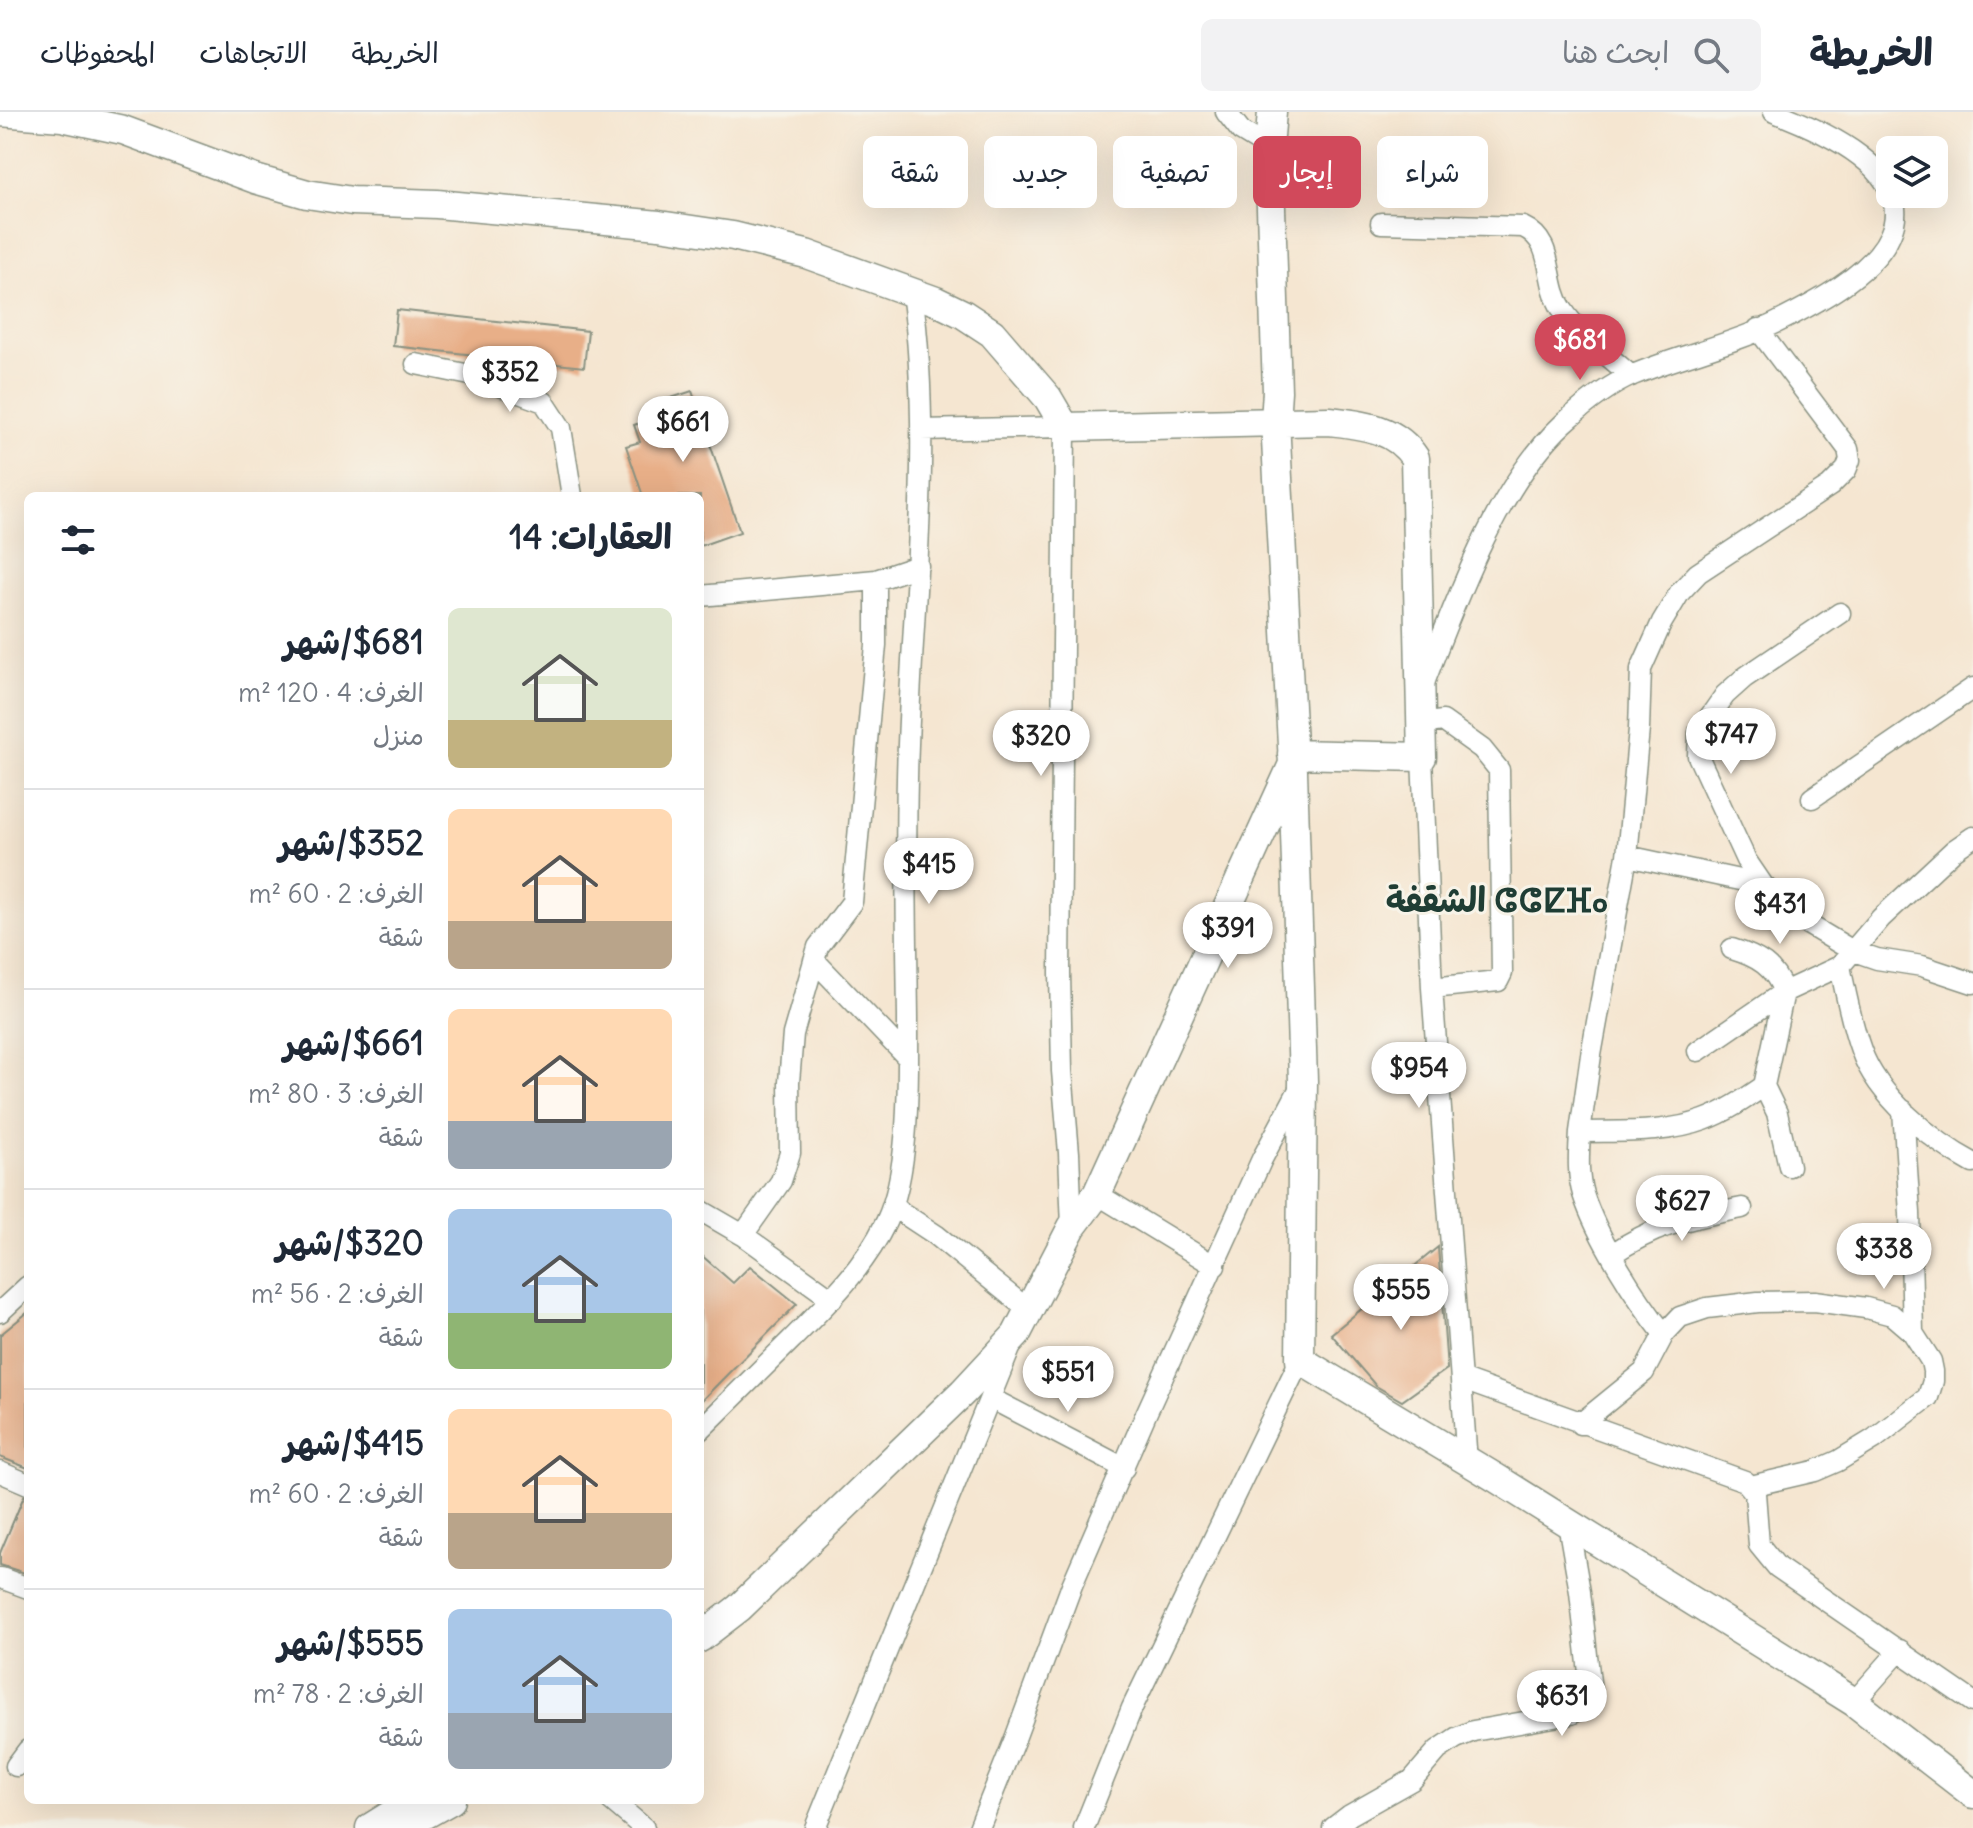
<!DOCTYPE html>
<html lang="ar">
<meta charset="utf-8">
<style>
:root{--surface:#fff;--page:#f2f2f3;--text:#1f2937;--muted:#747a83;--line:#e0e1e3;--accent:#d1495b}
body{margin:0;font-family:Delius,"Playpen Sans Arabic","Noto Sans Tifinagh",sans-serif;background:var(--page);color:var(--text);direction:rtl;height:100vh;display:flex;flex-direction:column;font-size:30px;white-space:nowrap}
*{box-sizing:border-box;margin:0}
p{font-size:26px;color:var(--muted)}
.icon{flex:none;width:44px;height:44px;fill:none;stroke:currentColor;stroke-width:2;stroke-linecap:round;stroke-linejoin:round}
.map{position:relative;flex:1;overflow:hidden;direction:ltr}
.panel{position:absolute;left:24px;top:380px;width:680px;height:1312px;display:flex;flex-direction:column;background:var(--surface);border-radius:12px;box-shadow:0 8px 32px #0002;direction:rtl}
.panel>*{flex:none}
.banner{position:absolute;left:728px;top:24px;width:760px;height:72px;direction:rtl;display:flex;gap:16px}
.controls{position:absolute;left:1876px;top:24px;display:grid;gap:16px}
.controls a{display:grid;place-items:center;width:72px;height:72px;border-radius:12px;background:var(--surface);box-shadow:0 8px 32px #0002;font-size:40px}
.price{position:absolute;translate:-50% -68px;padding:0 18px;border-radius:28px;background:#fff;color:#222;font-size:26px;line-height:52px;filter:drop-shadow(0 2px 4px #0008)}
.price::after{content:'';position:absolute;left:50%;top:48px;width:24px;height:18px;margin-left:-12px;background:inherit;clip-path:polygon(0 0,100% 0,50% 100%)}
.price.active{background:var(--accent);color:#fff}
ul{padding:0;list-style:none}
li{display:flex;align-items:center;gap:24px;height:200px;padding:0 32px}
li+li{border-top:2px solid var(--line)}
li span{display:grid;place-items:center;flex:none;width:224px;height:160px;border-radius:12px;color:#555}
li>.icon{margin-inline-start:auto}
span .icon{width:96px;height:96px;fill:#fffc;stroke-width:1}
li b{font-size:34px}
h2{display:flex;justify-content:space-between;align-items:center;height:96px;padding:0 32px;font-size:34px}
.chip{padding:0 28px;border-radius:12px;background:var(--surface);box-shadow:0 8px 32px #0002;font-size:28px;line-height:72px}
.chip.active{background:var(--accent);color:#fff}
header{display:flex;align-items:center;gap:48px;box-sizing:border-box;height:112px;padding:0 40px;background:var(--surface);border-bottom:2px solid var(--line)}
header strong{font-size:38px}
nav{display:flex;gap:44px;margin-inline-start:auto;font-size:28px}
.search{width:560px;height:72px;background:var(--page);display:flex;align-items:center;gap:20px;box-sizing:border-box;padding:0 28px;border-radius:12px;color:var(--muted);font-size:30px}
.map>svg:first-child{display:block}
.building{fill:#e8af88}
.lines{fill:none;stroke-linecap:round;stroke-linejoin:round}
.street-casing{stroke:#8a9282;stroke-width:23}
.secondary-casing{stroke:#8a9282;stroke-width:31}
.street{stroke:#fff;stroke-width:20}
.secondary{stroke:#fff;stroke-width:28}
.labels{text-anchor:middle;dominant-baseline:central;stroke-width:6;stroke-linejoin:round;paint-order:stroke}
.district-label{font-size:34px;font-weight:bold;fill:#1f3d34;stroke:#f7f3e8}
</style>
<header>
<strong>الخريطة</strong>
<div class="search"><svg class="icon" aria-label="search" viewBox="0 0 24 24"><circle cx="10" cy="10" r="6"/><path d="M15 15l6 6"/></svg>ابحث هنا</div>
<nav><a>الخريطة</a><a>الاتجاهات</a><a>المحفوظات</a></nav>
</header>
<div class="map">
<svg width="1973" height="1716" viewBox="0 0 1973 1716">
<rect width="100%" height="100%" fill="#f7f3e8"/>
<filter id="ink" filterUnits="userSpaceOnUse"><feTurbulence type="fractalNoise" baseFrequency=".0125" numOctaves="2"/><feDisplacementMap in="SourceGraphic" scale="16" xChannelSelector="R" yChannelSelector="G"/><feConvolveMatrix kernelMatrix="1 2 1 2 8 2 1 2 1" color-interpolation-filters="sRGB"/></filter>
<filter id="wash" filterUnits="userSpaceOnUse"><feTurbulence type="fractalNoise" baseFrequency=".006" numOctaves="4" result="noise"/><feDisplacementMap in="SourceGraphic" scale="32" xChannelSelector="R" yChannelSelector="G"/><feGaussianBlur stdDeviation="1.8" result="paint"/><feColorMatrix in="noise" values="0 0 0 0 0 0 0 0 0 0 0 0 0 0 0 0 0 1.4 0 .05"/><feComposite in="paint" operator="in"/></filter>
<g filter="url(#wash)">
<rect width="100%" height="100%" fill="#f5e6d1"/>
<g id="blocks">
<path class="building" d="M397,198L588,219L584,255L393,234Z
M692,279L740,420L700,434V384H643L626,334L640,330L634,313L652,307L647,294Z
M1438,1135L1447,1257L1402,1289L1376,1274L1331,1222Z
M700,1142L733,1171L750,1154L797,1192L700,1290Z
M28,1200V1356L0,1345V1223Z
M24,1384L28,1385V1462L0,1453V1441Z"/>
</g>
</g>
<g filter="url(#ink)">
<use href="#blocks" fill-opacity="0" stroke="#8a9282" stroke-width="2"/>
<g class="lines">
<defs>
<path id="street" d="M1226,0L1241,19L1269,36
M1381,111L1523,115C1556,130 1544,169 1562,197C1579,223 1608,243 1631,264
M416,252L470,263L544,290L561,316L572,384
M921,318L1065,315L1060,861L1062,959L1069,1041L1072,1115
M700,484L876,468
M1840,501L1744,566L1725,583L1699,620L1698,644L1746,748L1763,773L1794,804L1851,838L1877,847L1922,854L1973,871
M1424,571C1456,488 1498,372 1564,311C1584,293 1609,273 1633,263C1680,243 1731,233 1776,211C1812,193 1873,162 1890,123C1919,59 1819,17 1774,0
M1420,612L1443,609L1482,637L1499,658L1502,861L1498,869L1432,876
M1422,645L1432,876L1467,1350
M1812,686L1973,576
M1627,744L1763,773
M814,848L908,946
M1840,854C1846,882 1851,911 1861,938C1877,984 1932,1029 1973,1051
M1698,939L1784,880C1774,854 1758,845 1732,837
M1764,974L1777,1001L1789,1054
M1903,998L1910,1101L1913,1221
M1580,1020L1591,943L1627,744L1639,617L1641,557L1662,510L1680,480L1698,461L1830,374L1846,358L1850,348L1848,337L1758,217
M1097,1082L1215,1154
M892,1094L936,1123L1027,1197
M700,1098L743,1123L832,1187
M743,1123L781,1069L790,1041L789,970L793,922L818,835L852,790L876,533V468L918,454
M1612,1142C1659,1111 1688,1107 1742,1096
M0,1200L28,1174
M1664,1222C1636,1187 1597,1125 1583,1082C1577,1062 1579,1040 1580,1020C1620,1019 1666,1022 1704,1008C1726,1000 1745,987 1764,974L1784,880L1840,854L1881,806L1954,738L1973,725
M1463,1268L1745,1369L1755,1381L1759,1433L1777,1455L1973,1590
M992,1287L1124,1356
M1580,1312L1644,1260L1664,1222L1680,1205L1707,1196L1758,1190L1815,1189L1866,1196L1892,1203L1913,1221L1931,1249L1933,1259V1269L1928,1285L1874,1327L1838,1349L1815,1359L1751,1374
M700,1318C730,1288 761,1258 791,1228C827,1192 864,1156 886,1110C911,1058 908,963 908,905C907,826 905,747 907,667C910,505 934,342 912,180
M0,1360L28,1372
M1,1466L28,1476
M1854,1590L1900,1538
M16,1654L28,1638
M611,1688L644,1716
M815,1716L1011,1234
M979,1716L1016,1624L1072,1473L1146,1302L1262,1047L1302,972
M1084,1716L1132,1596L1300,1248
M1333,1716L1350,1703L1412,1668L1438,1638L1456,1626L1473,1619L1571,1602L1583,1596L1591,1579L1580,1480L1568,1411"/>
<path id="secondary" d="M0,0L62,5L123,18L255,67L307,82L352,89L437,92L659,113L733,124L806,142L936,189L963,202L992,221L1048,286L1065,315L1329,309C1362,313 1395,315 1415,346L1422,645L1292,642
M1293,659L1303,969L1300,1248L1496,1366L1854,1590L1973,1682
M700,1526L739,1496L963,1280L1016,1223L1072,1115L1097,1082L1293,652L1275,309L1277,279L1269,36L1272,0
M370,1716L415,1688
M401,1716L451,1688"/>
</defs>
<use href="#street" class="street-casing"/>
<use href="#secondary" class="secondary-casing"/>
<use href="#street" class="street"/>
<use href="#secondary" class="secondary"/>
</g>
</g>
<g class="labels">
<g class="district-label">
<text x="1497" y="787">الشقفة ⵛⵛⵇⴼⴰ</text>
</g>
</g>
</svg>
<div class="controls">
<a><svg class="icon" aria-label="layers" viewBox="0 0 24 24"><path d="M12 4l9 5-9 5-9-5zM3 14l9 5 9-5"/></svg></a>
</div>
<b class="price active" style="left:1580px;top:270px">$681</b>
<b class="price" style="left:510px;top:302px">$352</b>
<b class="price" style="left:683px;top:352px">$661</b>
<b class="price" style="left:1731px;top:664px">$747</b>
<b class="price" style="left:1041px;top:666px">$320</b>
<b class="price" style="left:929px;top:794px">$415</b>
<b class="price" style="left:1780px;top:834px">$431</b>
<b class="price" style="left:1228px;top:858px">$391</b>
<b class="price" style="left:1419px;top:998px">$954</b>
<b class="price" style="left:1682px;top:1131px">$627</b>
<b class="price" style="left:1884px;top:1179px">$338</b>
<b class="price" style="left:1401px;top:1220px">$555</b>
<b class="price" style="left:1068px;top:1302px">$551</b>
<b class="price" style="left:1562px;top:1626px">$631</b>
<div class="banner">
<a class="chip">شراء</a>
<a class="chip active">إيجار</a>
<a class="chip">تصفية</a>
<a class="chip">جديد</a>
<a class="chip">شقة</a>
</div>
<section class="panel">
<h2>العقارات: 14<svg class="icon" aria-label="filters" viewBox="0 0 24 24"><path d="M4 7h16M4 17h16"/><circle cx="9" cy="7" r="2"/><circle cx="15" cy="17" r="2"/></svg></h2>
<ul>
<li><span style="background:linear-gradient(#dfe7d0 70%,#c2b280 0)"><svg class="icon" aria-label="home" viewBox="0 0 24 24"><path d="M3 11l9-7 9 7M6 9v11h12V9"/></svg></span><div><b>$681/شهر</b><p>الغرف: 4 · 120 m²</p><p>منزل</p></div></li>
<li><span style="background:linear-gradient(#ffd9b3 70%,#b9a48a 0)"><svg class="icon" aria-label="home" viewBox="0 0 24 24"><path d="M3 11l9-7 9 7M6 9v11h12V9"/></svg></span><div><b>$352/شهر</b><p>الغرف: 2 · 60 m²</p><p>شقة</p></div></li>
<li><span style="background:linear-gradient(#ffd9b3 70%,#9aa5b1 0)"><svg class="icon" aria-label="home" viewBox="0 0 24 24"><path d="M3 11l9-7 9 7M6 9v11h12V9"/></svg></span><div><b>$661/شهر</b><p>الغرف: 3 · 80 m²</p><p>شقة</p></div></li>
<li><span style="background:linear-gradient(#a9c7e8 65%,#8fb573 0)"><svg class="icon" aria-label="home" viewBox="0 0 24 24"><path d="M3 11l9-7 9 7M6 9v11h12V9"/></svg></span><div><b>$320/شهر</b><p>الغرف: 2 · 56 m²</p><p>شقة</p></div></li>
<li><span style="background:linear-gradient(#ffd9b3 65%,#b9a48a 0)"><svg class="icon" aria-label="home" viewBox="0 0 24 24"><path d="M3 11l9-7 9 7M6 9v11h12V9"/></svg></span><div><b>$415/شهر</b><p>الغرف: 2 · 60 m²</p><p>شقة</p></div></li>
<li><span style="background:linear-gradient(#a9c7e8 65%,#9aa5b1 0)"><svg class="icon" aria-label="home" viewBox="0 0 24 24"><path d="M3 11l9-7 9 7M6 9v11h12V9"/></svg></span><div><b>$555/شهر</b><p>الغرف: 2 · 78 m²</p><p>شقة</p></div></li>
</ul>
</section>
</div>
